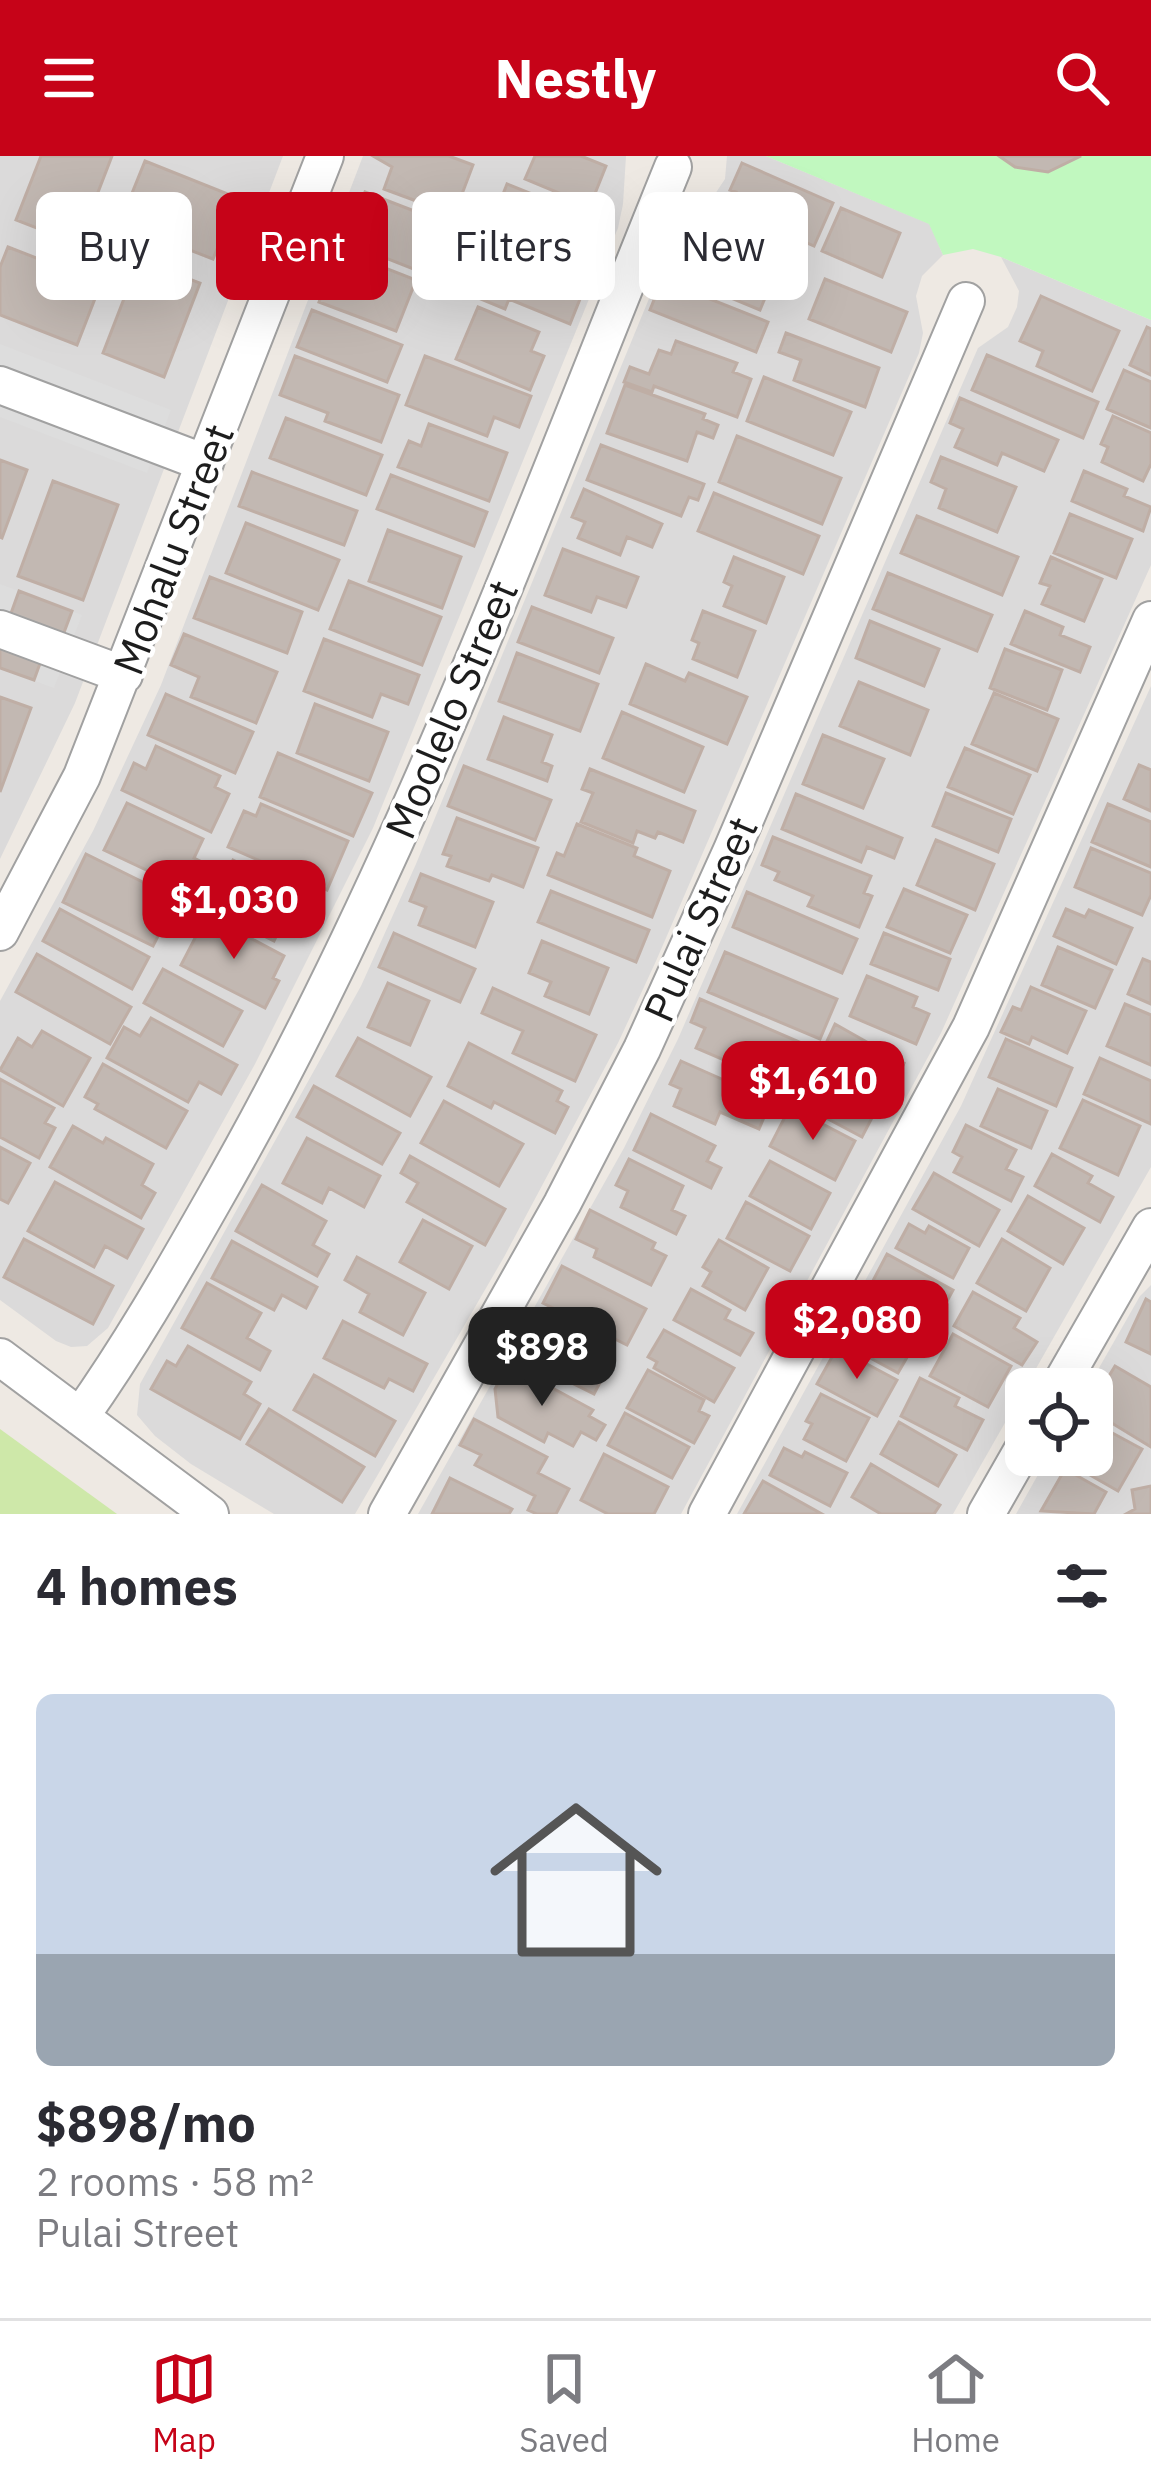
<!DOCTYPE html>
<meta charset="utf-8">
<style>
:root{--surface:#fff;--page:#f7f7f7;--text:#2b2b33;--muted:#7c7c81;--line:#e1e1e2;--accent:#c60318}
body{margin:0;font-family:"IBM Plex Sans",sans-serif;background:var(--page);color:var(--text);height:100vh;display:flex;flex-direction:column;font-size:45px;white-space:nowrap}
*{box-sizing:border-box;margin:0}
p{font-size:39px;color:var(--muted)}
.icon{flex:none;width:66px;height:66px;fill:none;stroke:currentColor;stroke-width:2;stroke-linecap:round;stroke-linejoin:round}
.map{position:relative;height:1358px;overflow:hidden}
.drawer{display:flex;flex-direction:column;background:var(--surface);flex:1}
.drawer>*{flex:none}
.hud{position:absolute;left:36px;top:36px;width:1080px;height:108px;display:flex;gap:24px}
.fabs{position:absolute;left:1005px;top:1212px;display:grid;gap:24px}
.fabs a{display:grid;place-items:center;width:108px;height:108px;border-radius:18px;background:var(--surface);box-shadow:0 12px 48px #0002;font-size:60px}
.price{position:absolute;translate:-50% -102px;padding:0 27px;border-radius:24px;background:var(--accent);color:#fff;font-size:39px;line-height:78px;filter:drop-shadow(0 3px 6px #0008)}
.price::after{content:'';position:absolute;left:50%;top:72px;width:36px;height:27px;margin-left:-18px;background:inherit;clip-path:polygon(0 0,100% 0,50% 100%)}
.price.on{background:#222;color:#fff}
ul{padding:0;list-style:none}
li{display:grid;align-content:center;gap:24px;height:636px;padding:0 36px}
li+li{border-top:3px solid var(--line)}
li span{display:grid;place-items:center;height:372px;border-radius:18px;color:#555}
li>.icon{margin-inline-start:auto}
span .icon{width:216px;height:216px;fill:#fffc;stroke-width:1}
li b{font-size:51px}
h2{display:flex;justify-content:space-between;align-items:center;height:144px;padding:0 36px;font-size:51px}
.chip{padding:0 42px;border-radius:18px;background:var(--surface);box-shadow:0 12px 48px #0002;font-size:42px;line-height:108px}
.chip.on{background:var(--accent);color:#fff}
header{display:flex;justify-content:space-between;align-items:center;height:156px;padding:0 36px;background:var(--accent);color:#fff;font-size:54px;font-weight:700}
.tab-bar{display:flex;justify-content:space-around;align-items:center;height:168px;border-top:3px solid var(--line);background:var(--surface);font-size:33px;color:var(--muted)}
.tab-bar a{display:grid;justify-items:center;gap:6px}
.tab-bar .on{color:var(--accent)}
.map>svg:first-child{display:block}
.residential{fill:#dbdada}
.grass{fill:#cee8a9}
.park{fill:#c1f8bf}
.parking{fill:#ddd}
.building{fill:#c2b8b2;stroke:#bfaea5;stroke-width:3}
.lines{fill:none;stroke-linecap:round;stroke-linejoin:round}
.minor-casing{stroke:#a1a1a1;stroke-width:40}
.minor{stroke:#fff;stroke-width:36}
.labels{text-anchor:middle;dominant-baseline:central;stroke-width:9;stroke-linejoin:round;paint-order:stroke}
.street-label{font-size:42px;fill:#1d1d1d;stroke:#fff}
</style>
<header><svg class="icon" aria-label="menu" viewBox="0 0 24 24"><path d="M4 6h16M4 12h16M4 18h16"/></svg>Nestly<svg class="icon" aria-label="search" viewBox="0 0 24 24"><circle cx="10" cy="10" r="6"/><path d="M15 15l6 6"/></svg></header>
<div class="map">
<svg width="1151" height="1358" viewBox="0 0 1151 1358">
<rect width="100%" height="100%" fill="#eee9e3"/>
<path class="residential" d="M0,0H283L75,547L0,703Z
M363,0H626L623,48L618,72L373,672L255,908L108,1172L87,1190L71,1191L56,1185L0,1144V845L93,675L161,529Z
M727,0H766L930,68L943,99L922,120L916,140L923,177L919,197L656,805L618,887L504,1101L355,1358H274L191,1308L155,1280L137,1259L140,1228L361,830L416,708L681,65L715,38L725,23Z
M1001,101L1151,164V409L941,877L681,1358H418L624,992L678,883L978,192L1008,171L1017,151L1019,135Z
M1151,530V1011L953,1358H737L961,950Z
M1151,1129V1358H1016L1049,1299H1092V1233H1087L1140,1140Z"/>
<path class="grass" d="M0,1273L117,1358H0Z"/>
<path class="park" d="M766,0H1151V164L1001,101L973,93L943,99L929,68Z"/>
<path class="parking" d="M0,188L171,254L147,317L0,261Z
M0,428L82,459L54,532L0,512Z"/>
<path class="building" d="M41,0H112L78,88L16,64Z
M373,0H449L473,9L454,59L384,33L392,11Z
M535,0H581L606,10L590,50L525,23Z
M999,0H1081L1048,16L1015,11Z
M145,5L238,42L213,103L120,67Z
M742,7L833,47L814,90L729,52L736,36L730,34Z
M507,28L602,66L591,93L564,83L555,105L487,79Z
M365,36L469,76L457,105L447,101L439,123L345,86Z
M841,52L900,77L882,121L822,95Z
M691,65L781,101L779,107L796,113L784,142L768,135L760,154L726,140L731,128L707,118L700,136L678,126L680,119L670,115Z
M474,83L586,128L570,168L509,143L505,153L454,132Z
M8,91L101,127L77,189L0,159V111Z
M347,97L416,124L396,175L319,146L330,116L338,119Z
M139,104L200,127L164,221L103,197Z
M825,123L907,156L891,196L809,163Z
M662,124L768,166L756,196L650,154Z
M1041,140L1119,175L1092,235L1037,210L1043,195L1020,185Z
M478,151L539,176L531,195L544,200L530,234L456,203Z
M312,154L402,189L387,226L297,191Z
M1147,171L1151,173V219L1130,209Z
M786,177L879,212L865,251L794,224L801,204L779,196Z
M676,185L737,207L733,216L751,223L737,261L654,230L652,236L624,226L630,211L649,218L659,194L671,198Z
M987,199L1098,246L1083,282L972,234Z
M295,200L399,239L381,286L325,265L328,257L280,239Z
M425,200L531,240L519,271L494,261L487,280L406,249Z
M1124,214L1151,226V272L1107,253Z
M764,221L851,256L833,299L747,265Z
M625,229L705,258L703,263L718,269L713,282L697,276L687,305L607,277Z
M960,242L1058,284L1044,315L1002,297L997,309L955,291L963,273L950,267Z
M1113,260L1151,277V308L1143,325L1102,306L1108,291L1101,288Z
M286,262L382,299L366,339L270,302Z
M429,268L507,297L489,345L398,311L409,285L421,290Z
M737,280L841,322L822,368L719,326Z
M601,289L704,328L698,344L689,341L681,360L587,324Z
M941,301L1016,331L997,376L939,352L946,333L931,326Z
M0,304L27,314L2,382L0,381Z
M1084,315L1127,333L1124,340L1151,351L1143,375L1072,345Z
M252,316L357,355L344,389L239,350Z
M391,319L487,356L474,390L377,353Z
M53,325L118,349L83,444L18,420Z
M584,333L662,368L652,391L627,381L620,399L578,382L585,366L572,361Z
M714,337L819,380L803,418L698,375Z
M1070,358L1132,383L1116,422L1054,397Z
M917,360L1018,401L1002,439L901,397Z
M246,367L339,404L318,454L226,417Z
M388,374L461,401L442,452L369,425Z
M563,393L638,421L626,451L597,441L591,456L545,439Z
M734,401L784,421L766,467L724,450L732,430L724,426Z
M1051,401L1102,423L1084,465L1042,448L1050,430L1040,427Z
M888,417L992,459L977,495L873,453Z
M210,421L302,456L287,497L194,462Z
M349,425L441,461L422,509L330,473Z
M19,435L72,455L63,479L10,460Z
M532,451L613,482L599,517L518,486Z
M703,455L755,475L737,521L693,503L699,487L692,484Z
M1025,455L1063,471L1060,479L1090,491L1080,516L1011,488Z
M870,465L939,493L924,530L856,502Z
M184,478L277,516L256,567L191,541L199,521L171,509Z
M324,483L419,519L408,548L381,538L372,561L304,535Z
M0,486L42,502L34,524L0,512Z
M1005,493L1062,514L1047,554L990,532Z
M517,497L598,528L580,575L499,545Z
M646,508L685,525L689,517L747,541L727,588L630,548Z
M859,526L928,554L910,599L840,570Z
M994,537L1058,563L1037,615L972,588Z
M166,538L253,576L235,617L148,579Z
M0,541L31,552L0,636Z
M315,548L388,576L369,625L297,597Z
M622,556L703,591L684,636L603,602Z
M504,561L552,579L542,606L552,610L547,625L488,603Z
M823,579L884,603L863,652L803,628Z
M156,590L220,620L215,631L229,638L211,676L122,634L134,607L146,613Z
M965,592L1030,619L1013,658L948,631Z
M278,597L372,637L353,680L260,641Z
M1139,609L1151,614V655L1124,643Z
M464,610L551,644L535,684L448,650Z
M590,613L695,655L683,686L658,676L655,682L637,675L633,687L581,666L593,637L582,633Z
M946,637L1011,663L998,696L933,670Z
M796,638L902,682L894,702L867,691L861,706L782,673Z
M127,647L203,683L194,702L204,707L191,735L104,694Z
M261,648L348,685L327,734L228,691L244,655L256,660Z
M1108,648L1151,666V711L1092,686Z
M457,662L538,692L523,731L492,719L489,725L447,710L451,700L443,698Z
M577,668L637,692L634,700L670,715L652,761L548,719L557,697L564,700Z
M773,681L871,720L864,737L872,740L859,771L808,750L813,740L775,724L779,716L762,709Z
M936,684L994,708L975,754L917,729Z
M1091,692L1151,717V739L1142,759L1075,731Z
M86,698L177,743L153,790L63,746Z
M233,704L322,748L308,776L284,764L274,785L209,753Z
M421,718L493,746L475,791L419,769L426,751L410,745Z
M904,733L967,759L950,797L887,771Z
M551,735L649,774L636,806L538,766Z
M747,736L857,783L842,817L733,771Z
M60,753L149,801L132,833L43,785Z
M1066,753L1085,761L1089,754L1132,772L1116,808L1054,780Z
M207,759L284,800L273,822L279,825L265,852L181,809Z
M394,777L475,813L460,846L379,811Z
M884,777L950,803L938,834L871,808Z
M542,785L608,812L589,858L545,840L551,826L529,817Z
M1058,791L1112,814L1095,852L1042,829Z
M725,796L837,843L820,883L708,836Z
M37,798L131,851L110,888L16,836Z
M1143,803L1151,806V848L1128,838Z
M163,813L242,855L223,890L144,847Z
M867,820L917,841L913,851L929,858L916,888L850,860Z
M388,827L429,845L410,889L368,871Z
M1031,831L1086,855L1067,897L1032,881L1029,888L1001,876L1013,851L1021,854Z
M493,832L596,879L575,925L513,897L523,875L482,857Z
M700,843L804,888L785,930L696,892L705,872L691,866Z
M1125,848L1151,859V909L1107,890Z
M151,862L237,909L221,938L199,926L188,946L107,902L124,871L140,880Z
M835,868L904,907L891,934L820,900Z
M42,875L90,902L63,950L0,914L18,882L32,891Z
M358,882L431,921L410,960L337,920Z
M1006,883L1072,912L1056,950L989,921Z
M469,887L562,935L557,945L568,951L555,977L494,946L491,952L448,930Z
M1100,902L1151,925V968L1084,938Z
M681,905L771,945L759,973L720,956L715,968L674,950L681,933L670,928Z
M103,908L187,955L166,992L95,953L98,948L85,941Z
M815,911L862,936L856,946L875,956L862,981L796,946Z
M0,923L54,952L45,967L55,972L39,1002L0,981Z
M314,930L400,977L382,1008L297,961Z
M998,933L1047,955L1031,992L981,970Z
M1083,944L1140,970L1118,1019L1060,992Z
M444,945L523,988L499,1030L421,987Z
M790,951L855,985L835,1024L770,990Z
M651,958L715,990L707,1005L721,1012L711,1032L634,994Z
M966,969L1016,994L1006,1013L1023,1021L1011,1045L954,1016L962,1001L953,996Z
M73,970L103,987L106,982L153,1008L142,1029L155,1037L141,1062L50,1011Z
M307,982L380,1020L364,1051L329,1032L322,1047L283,1027Z
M0,991L30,1007L8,1047L0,1043Z
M1052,998L1092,1020L1088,1027L1113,1041L1100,1066L1035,1030Z
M410,1000L505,1053L485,1089L407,1046L418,1027L401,1017Z
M629,1003L683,1030L672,1054L685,1060L676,1078L621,1051L628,1035L616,1029Z
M770,1005L830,1037L811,1073L750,1040Z
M934,1017L999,1054L979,1090L913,1053Z
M55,1026L143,1073L127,1102L105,1090L94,1111L28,1075Z
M262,1029L326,1065L313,1089L329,1098L317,1120L236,1075Z
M1028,1040L1084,1072L1063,1108L1008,1075Z
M746,1046L809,1080L790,1115L727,1082Z
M590,1054L655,1087L652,1093L666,1100L651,1129L594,1101L597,1093L576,1083Z
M423,1064L472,1090L449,1133L400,1106Z
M909,1068L925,1077L929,1070L969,1092L953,1122L896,1092Z
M24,1083L113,1130L93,1168L4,1121Z
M1002,1083L1050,1112L1026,1155L977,1127Z
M719,1084L768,1112L745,1154L703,1130L711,1116L703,1111Z
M232,1085L317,1131L306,1152L282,1139L274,1154L212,1122Z
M887,1098L953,1134L932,1173L866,1138Z
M357,1101L425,1137L403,1179L360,1156L369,1138L345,1124Z
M562,1110L646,1153L627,1189L543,1147Z
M207,1127L261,1157L247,1182L270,1195L260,1214L182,1172Z
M691,1133L730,1154L725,1163L753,1177L740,1199L674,1164Z
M973,1136L1020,1162L1014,1172L1037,1186L1022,1209L954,1170Z
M1146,1143L1151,1146V1198L1126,1186Z
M546,1158L596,1183L592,1190L614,1200L594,1238L534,1208L544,1190L533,1184Z
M868,1158L917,1184L898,1217L850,1191Z
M343,1165L427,1208L413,1235L389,1223L384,1232L324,1202Z
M664,1174L734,1212L714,1246L654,1212L657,1206L648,1201Z
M953,1178L1011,1210L988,1251L930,1220Z
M188,1190L251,1226L244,1238L260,1248L240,1283L151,1233L167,1205L176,1210Z
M837,1192L897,1224L877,1260L817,1228Z
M508,1208L593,1254L589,1260L605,1269L596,1284L581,1276L573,1290L548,1277L544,1286L498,1261L495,1233Z
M1115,1210L1151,1231V1291L1092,1255V1248Z
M648,1214L704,1244L699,1255L709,1260L694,1287L627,1252Z
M314,1219L395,1265L375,1300L294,1254Z
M920,1222L959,1242L955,1250L983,1264L967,1294L901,1260Z
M821,1238L869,1262L846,1305L804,1283L812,1268L806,1265Z
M269,1253L364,1311L342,1346L247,1288Z
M625,1257L689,1291L672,1322L608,1289Z
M474,1263L547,1301L538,1317L569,1333L556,1358H537L528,1354L535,1340L475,1309L481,1299L460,1289Z
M899,1266L956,1299L938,1330L881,1298Z
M1092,1266L1142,1293L1118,1335L1055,1299H1092Z
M784,1292L802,1301L805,1296L847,1317L830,1350L770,1319Z
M604,1298L668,1331L654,1358H608L581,1344Z
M871,1308L940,1349L934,1358H881L852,1341Z
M1065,1313L1106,1336L1094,1358L1041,1355Z
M450,1322L512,1353L509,1358H432Z
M763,1325L822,1358H744Z
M1151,1330V1358H1126L1135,1353L1132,1334Z"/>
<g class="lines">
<defs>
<path id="minor" d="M0,229L205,307
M0,473L124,519
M0,776L82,620L325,0
M0,1201L210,1358
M1058,1233L1151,1071
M80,1261C129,1192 171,1119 213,1045C401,718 531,360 673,11
M387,1358L562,1048L642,893L732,694L966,145
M707,1358L971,871L1151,464
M986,1358L1026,1288"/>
</defs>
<use href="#minor" class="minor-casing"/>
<use href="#minor" class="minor"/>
</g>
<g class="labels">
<g class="street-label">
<text transform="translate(173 393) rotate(-69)">Mohalu Street</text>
<text transform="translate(451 553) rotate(-67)">Moolelo Street</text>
<text transform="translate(700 763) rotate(-66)">Pulai Street</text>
</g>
</g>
</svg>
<div class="fabs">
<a><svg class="icon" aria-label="locate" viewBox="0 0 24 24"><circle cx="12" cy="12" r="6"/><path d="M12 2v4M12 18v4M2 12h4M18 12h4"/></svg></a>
</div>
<b class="price" style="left:234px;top:806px">$1,030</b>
<b class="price" style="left:813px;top:987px">$1,610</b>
<b class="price" style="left:857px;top:1226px">$2,080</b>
<b class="price on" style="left:542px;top:1253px">$898</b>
<div class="hud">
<a class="chip">Buy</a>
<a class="chip on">Rent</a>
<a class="chip">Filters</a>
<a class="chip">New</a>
</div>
</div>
<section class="drawer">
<h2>4 homes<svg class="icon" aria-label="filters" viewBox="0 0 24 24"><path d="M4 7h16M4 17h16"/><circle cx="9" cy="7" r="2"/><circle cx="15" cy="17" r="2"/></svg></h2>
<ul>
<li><span style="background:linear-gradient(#c9d6e8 70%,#9aa5b1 0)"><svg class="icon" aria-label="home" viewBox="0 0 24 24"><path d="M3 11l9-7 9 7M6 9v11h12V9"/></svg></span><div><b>$898/mo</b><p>2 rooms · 58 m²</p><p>Pulai Street</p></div></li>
</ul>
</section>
<nav class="tab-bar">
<a class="on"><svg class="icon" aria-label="map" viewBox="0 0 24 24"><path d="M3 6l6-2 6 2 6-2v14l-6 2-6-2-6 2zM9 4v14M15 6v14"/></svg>Map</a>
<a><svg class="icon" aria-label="saved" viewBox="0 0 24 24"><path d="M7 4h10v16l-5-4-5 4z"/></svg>Saved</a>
<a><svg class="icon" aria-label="home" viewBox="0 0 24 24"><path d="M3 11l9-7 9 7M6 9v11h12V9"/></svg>Home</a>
</nav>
